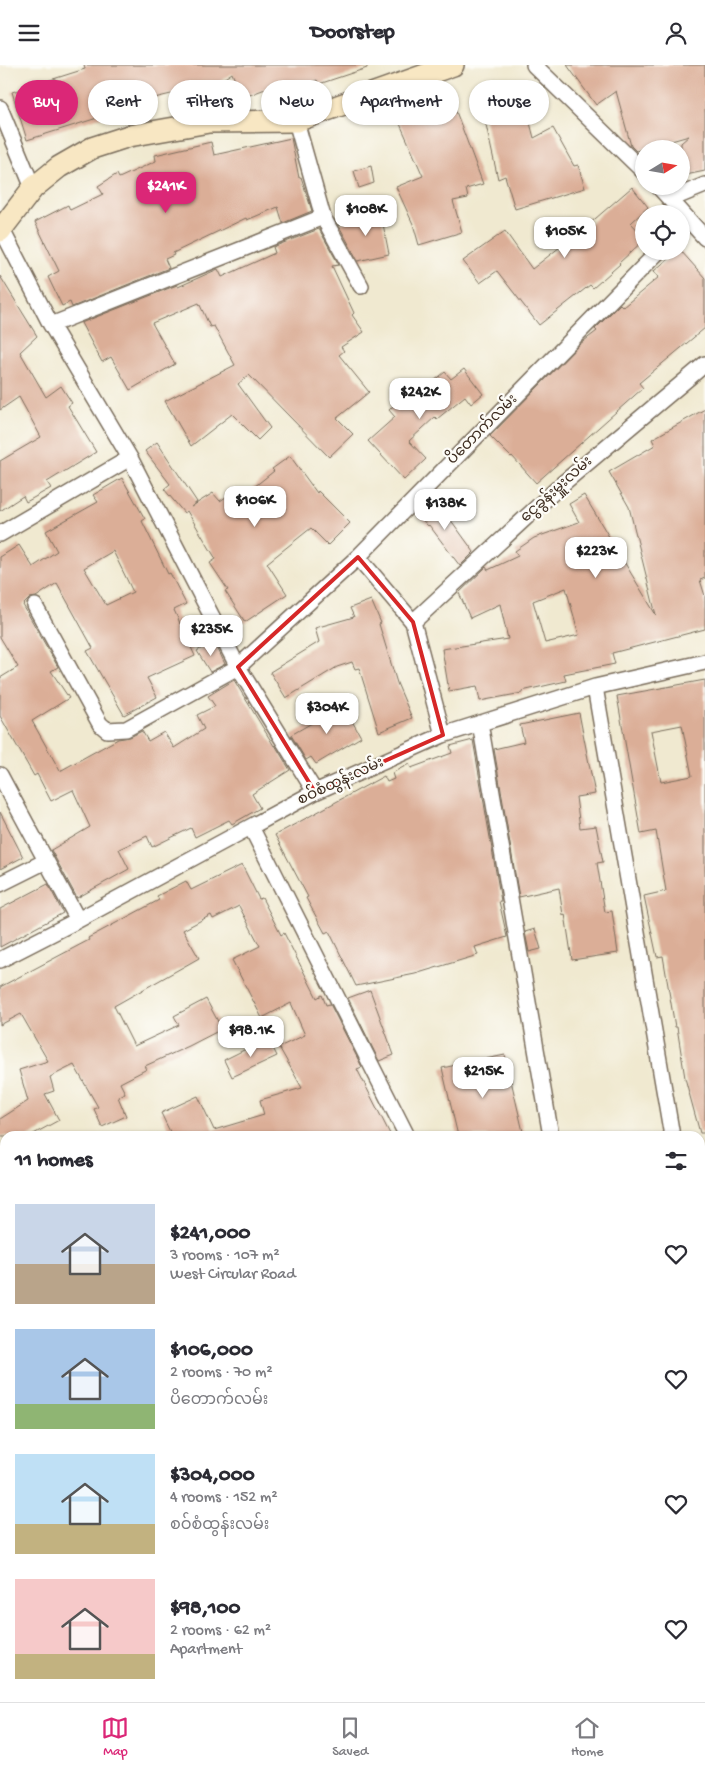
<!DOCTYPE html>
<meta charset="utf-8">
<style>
:root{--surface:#fff;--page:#f7f7f7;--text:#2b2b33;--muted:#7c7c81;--line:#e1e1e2;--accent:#db2777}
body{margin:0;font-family:"Gochi Hand","Noto Sans Myanmar",sans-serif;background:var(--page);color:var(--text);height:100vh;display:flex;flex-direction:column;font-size:19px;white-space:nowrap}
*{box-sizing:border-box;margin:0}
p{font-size:16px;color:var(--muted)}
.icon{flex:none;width:28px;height:28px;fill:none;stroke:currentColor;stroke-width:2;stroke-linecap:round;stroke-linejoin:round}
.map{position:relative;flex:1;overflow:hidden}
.details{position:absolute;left:0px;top:1066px;width:705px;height:571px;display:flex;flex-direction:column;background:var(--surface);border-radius:15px 15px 0 0;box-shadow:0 1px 4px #0004}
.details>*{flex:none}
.hud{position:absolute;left:15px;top:15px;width:675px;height:45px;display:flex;gap:10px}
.needle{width:32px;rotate:79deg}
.fabs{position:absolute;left:635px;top:75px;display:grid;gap:10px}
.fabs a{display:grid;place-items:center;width:55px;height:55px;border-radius:50%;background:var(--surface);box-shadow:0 1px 4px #0004;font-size:25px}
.price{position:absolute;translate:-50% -42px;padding:0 11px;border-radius:10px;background:#fff;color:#222;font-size:16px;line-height:32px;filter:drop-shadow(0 1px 2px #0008)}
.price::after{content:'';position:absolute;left:50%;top:30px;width:15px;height:11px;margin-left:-8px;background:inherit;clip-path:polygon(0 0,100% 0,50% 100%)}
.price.on{background:var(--accent);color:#fff}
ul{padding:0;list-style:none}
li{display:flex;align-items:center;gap:15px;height:125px;padding:0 15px}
li span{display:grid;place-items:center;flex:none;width:140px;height:100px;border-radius:0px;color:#555}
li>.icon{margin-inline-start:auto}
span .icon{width:60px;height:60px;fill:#fffc;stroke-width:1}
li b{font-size:21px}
h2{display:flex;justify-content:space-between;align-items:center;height:60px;padding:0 15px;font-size:21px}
.chip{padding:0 18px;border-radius:22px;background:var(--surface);box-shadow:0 1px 4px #0004;font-size:18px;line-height:45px}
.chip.on{background:var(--accent);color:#fff}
header{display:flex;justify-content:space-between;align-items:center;height:65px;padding:0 15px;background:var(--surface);font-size:22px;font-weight:700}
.dock{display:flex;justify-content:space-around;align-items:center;height:70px;border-top:1px solid var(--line);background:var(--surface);font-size:14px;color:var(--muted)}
.dock a{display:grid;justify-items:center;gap:2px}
.dock .on{color:var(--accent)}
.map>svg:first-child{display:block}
.built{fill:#f7d1c7}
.building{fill:#dbae97;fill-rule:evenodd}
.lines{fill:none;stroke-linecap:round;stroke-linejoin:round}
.street-casing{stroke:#7a6d5c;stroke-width:18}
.secondary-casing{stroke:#7a6d5c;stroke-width:24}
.highway-casing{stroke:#7a6d5c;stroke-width:30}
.street{stroke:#fff;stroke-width:15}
.secondary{stroke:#f8e7c3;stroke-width:21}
.highway{stroke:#eec469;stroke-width:28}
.marked{fill:none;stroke:#d62828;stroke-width:4;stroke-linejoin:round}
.labels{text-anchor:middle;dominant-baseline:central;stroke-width:4.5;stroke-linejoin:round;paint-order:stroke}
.street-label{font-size:15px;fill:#3b2a1e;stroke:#fdfcf7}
</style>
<header><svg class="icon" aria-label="menu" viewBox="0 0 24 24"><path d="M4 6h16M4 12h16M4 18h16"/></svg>Doorstep<svg class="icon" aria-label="person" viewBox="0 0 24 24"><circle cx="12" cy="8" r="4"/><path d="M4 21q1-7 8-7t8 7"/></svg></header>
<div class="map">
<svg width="705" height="1637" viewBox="0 0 705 1637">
<rect width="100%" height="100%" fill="#fdfcf7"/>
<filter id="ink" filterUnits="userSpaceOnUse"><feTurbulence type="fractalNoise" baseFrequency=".02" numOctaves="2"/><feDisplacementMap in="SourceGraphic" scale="10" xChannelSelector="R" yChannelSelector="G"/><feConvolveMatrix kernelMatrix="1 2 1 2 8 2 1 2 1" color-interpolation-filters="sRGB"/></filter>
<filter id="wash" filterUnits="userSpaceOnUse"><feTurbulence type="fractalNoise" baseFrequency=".0096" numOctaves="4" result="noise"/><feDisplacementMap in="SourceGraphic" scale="20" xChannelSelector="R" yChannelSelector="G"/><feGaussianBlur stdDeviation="1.12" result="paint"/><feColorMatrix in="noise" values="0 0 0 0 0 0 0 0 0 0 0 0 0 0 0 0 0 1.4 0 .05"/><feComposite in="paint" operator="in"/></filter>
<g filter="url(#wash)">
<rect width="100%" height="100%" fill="#f0e9d0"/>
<path class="built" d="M67,1632H222L224,1637H54Z"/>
<g id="blocks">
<path class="building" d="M84,0H367V3L319,19L317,15L282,29L278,19L242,33L232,8L197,32L192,24L125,40L126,44L27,75L12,27L85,4Z
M567,0H705V106L681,111V78L689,71L636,86L631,81L616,26L596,40Z
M507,22L511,43L525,39L534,73L553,63L574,101L578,100L585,123L515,144L505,111L498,114L479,28Z
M451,33L483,119L466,124L468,133L453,136L462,167L419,180L413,159L396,122L423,111L397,52L421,41L423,44Z
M291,73L299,113L301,112L312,146L283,158L278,142L247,155L246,153L173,188L174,190L165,194L169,203L72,242L70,237L62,241L48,212L59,206L35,157L68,140L70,145L103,129L98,121L117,109L119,113L156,96L155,90L211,77L214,90Z
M371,101L374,118L359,123L354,106Z
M632,122L648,142L631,158L644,172V175L619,198L620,199L593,223L590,220L539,260L497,206L480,218L463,196L505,166L532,204L560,182L556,178L584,155L588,160Z
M381,149L389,189L358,196L338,159Z
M319,164L339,200L332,201L354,248L352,250L364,267L341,282L344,286L339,290L369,327L337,353L353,369L329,392L249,310L238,319L270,363L258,375L232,349L191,381L165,336L235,300L214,261L210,262L199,238L152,258L175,299L130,325L111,292L102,297L81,258L177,220L178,222L218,204L222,212L275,188L273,182Z
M677,186H681L705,213V263L639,318L643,323L536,418L512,391L511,392L490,371L580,279L597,266L595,264L620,239L623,242L659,212L654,206Z
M0,211L37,271L20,287L46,332L61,321L72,338L68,341L96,387L47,417L51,423L26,437L23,431L0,446V396L41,372L19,332L0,345Z
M464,304L483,329L471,339L465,331L437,354L435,352L409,376L426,394L404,415L368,376L395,352L389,345L407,328L412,334L445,307L451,314Z
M705,344V513L700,515L705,531V564L612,588L615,599L564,609L566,616L522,626V628L480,636L477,621L449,626L442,584L508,574L500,539L470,553L459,528L486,502L488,505L518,491L515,486L534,473L579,457L569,439L584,430L656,550L629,442L609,407L655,380L652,374ZM566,523L579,570L545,578L533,536Z
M157,377L197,437L191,442L213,428L220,436L229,430L234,438L274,406L272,404L290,391L317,428L318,426L350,458L328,480L311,463L267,498L287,529L245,557L225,526L228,525L210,498L216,494L187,446L184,448L164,424L170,419L145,386Z
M122,413L145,454L142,456L168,509L170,508L186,539L174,545L195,591L147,613L157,632L124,650L87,586L93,583L57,518L36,532L30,533L23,540L58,602L51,606L69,633L32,656L60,706L118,674L130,672L142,666L148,676L164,667L174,683L204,664L197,650L215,641L208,631L234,615L274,681L275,680L290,705L252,729L260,743L232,759L229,755L195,772L191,763L152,782L147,771L119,784L129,804L77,833L51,785L90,762L73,725L51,736L37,709L34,711L0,651V613L18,602L0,572V492L19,480L33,502L57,486L46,466L98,437L93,430ZM113,486L133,527L106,540L84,503Z
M430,432L453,458L474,487L460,501L429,460L428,461L415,447Z
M371,535L381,558L379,559L397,618L412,653L379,667L359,603L355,604L352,597L337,602L286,633L270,607L319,577L315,563L354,552L350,543Z
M214,576L225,599L210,607L197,586Z
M705,615V1068H700L685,1013L677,962H675L663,891L657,892L644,831L666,826L656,766L641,769L617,631ZM682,660L692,711L661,717L651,666Z
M343,640L361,672L316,699L311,692L306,695L291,670Z
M579,648L595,729L576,732L580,763L596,761L603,797L597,798L605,847L612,846L618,888L572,895L565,849L563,850L559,823L519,832L494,684L524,677L520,660Z
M473,675L501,836H499L507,872L475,882L478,890L415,909L356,921L329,866L325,868L306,833L308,832L275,770L384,711L387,717L394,714L392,708L409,699L411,703L452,688L450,681Z
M0,747L23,792L0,804Z
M242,800L259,834L262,833L281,870L284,868L317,933L322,930L326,940L330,939L362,1002L357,1004L391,1071H172L161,1048L198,1031L214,1065L264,1050L260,1035L302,1023L279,982L305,970L291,938L262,953L232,895L260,881L239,841L213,854L211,850L183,865L199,893L114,941L134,981L179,960L174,951L206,934L222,964L189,981L145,1001L147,1004L120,1018L125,1028L118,1032L126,1051L102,1062L94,1044L98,1042L74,1000L50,1012L54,1026L45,1029L59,1055L30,1071H0V1054L28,1036L19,1005L48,996L21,949L0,960V922L89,875L88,873L159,835L157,831L186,816L191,825Z
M48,819L63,848L0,882V844Z
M535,864L541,884L529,887L525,867Z
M370,925L394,990L379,996L348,933Z
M268,973L277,991L232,1012L224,995Z
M505,990L524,1071H458L442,1003Z"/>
</g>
</g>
<g filter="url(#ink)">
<use href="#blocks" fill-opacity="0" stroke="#7a6d5c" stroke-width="1"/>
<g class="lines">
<defs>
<path id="street" d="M534,0L644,107
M0,43L33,123
M296,56L323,152L361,221
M658,121L705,173
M671,134L705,120
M2,165L51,260L130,393L238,602L315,727
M51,260L323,152
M0,469L130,393
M358,492L413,557L443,670
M35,541L100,659L107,665L126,664L238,602L358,492L659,186
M413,557L561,420L705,299
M595,622L672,1071
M480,658L551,1071
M0,710L78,855
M251,762L407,1071
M0,819L46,796
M0,895L78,855L315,727L443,670L595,622L705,597
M700,1420L705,1417
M700,1544L705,1556
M312,1632L314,1637
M438,1632V1637
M613,1632L614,1637
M0,1636L13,1632
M595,1637L597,1632"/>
<path id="secondary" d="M0,166L33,123L59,102L92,83L129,71L209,57L296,56L453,0"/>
<path id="highway" d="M700,1099L705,1098
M700,1123L705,1122
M0,1303L5,1301
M0,1328L5,1327"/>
</defs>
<use href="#street" class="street-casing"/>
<use href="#secondary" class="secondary-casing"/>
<use href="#highway" class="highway-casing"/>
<use href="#street" class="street"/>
<use href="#secondary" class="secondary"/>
<use href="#highway" class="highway"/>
</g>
</g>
<path class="marked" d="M358,492L413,557L443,670L315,727L238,602Z"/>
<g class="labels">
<g class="street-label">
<text transform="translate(483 365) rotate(-45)">ပိတောက်လမ်း</text>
<text transform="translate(557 425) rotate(-42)">ငွေခွန်းမှူးလမ်း</text>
<text transform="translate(341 717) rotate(-25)">စဝ်စံထွန်းလမ်း</text>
</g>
</g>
</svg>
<div class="fabs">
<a><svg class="needle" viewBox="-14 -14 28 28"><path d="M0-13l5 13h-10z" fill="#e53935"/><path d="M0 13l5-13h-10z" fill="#7c7c81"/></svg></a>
<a><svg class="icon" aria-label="locate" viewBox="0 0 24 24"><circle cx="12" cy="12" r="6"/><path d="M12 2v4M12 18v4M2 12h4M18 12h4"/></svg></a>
</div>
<b class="price on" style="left:166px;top:149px">$241K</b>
<b class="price" style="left:366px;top:172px">$108K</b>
<b class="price" style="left:565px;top:194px">$105K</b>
<b class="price" style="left:420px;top:355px">$242K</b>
<b class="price" style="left:255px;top:463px">$106K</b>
<b class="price" style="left:445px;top:466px">$138K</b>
<b class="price" style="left:596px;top:514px">$223K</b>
<b class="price" style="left:211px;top:592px">$235K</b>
<b class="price" style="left:327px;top:670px">$304K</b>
<b class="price" style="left:251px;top:993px">$98.1K</b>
<b class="price" style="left:483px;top:1034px">$215K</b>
<div class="hud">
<a class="chip on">Buy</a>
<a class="chip">Rent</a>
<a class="chip">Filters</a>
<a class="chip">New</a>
<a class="chip">Apartment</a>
<a class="chip">House</a>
</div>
<section class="details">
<h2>11 homes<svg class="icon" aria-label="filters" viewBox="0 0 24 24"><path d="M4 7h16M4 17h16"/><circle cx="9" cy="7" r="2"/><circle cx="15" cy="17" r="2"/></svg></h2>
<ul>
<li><span style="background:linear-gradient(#c9d6e8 60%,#b9a48a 0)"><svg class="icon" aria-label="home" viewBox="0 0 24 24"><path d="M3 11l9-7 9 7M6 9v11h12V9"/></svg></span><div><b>$241,000</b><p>3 rooms · 107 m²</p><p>West Circular Road</p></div><svg class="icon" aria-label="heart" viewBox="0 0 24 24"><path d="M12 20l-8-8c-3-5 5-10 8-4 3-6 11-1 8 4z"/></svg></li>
<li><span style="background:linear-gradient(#a9c7e8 75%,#8fb573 0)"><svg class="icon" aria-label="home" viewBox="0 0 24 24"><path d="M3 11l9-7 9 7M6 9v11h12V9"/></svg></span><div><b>$106,000</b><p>2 rooms · 70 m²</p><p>ပိတောက်လမ်း</p></div><svg class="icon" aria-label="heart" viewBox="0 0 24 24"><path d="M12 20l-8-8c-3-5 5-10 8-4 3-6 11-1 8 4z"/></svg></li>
<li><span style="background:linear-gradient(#bfe0f5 70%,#c2b280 0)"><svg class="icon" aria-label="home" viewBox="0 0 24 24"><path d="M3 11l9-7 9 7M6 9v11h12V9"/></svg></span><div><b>$304,000</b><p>4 rooms · 152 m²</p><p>စဝ်စံထွန်းလမ်း</p></div><svg class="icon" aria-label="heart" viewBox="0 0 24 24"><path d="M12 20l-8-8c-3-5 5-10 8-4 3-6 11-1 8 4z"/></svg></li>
<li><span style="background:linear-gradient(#f6c9c9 75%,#c2b280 0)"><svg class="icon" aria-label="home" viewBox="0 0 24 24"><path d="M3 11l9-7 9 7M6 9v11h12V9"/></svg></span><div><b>$98,100</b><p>2 rooms · 62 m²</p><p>Apartment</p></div><svg class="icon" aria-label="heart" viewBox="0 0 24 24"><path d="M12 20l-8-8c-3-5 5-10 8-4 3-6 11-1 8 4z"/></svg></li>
</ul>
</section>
</div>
<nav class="dock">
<a class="on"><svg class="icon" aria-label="map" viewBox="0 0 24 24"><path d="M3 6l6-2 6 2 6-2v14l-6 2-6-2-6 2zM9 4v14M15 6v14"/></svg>Map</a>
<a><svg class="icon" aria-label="saved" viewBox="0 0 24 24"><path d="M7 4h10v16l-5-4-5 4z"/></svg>Saved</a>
<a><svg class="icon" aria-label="home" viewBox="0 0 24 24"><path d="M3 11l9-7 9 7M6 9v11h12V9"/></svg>Home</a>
</nav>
